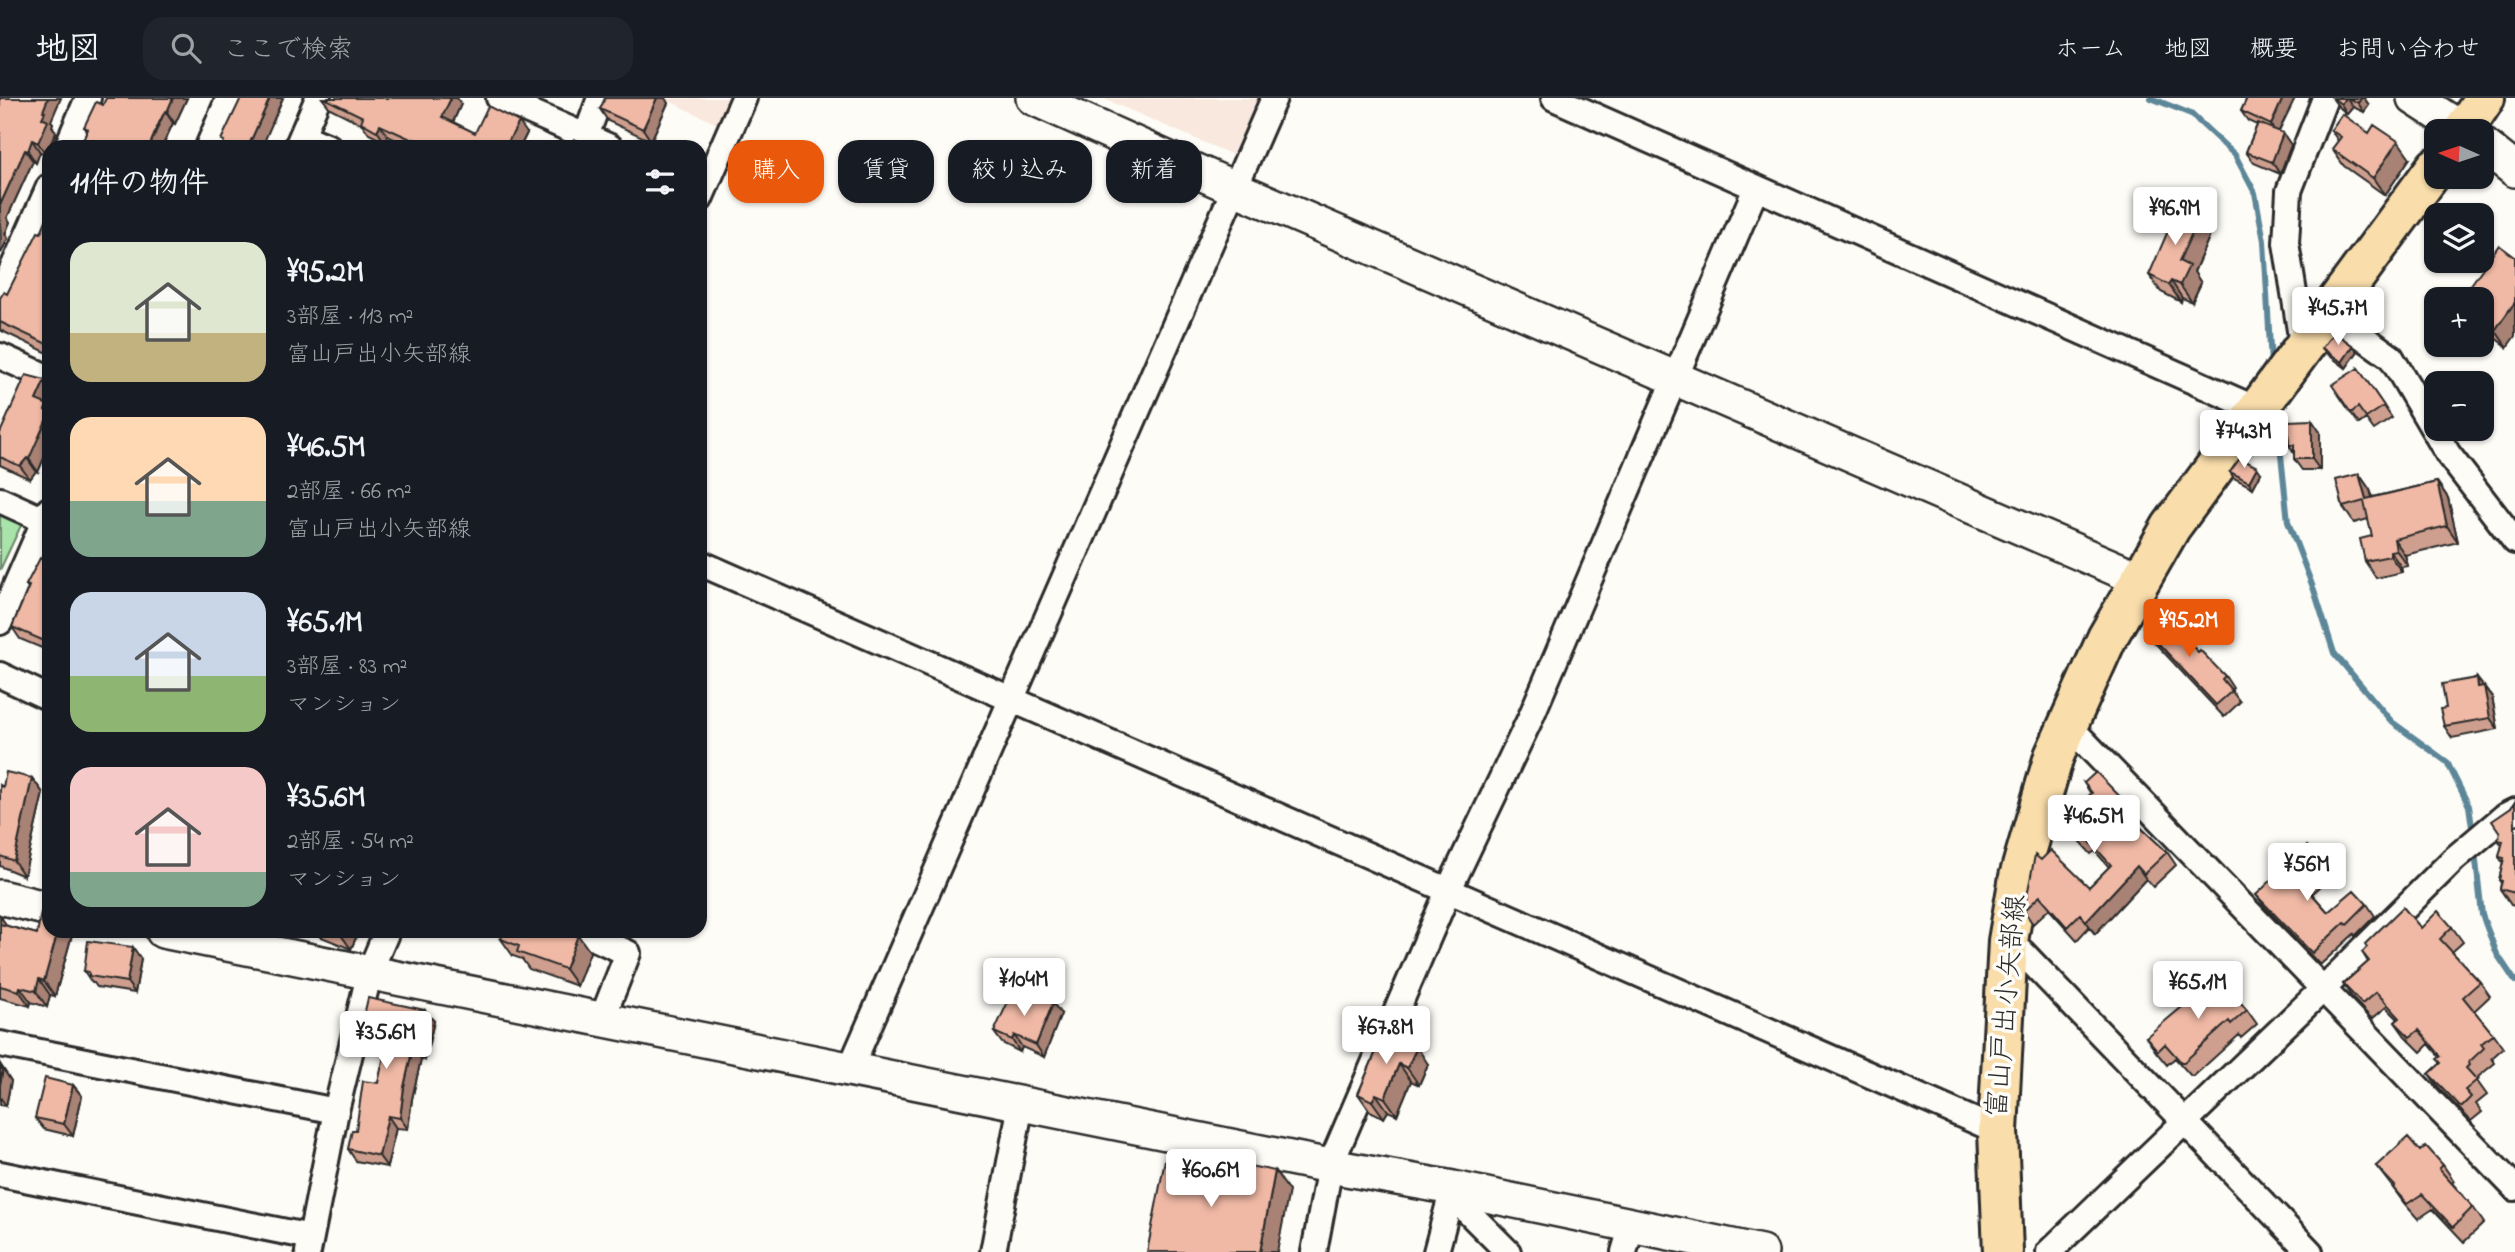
<!DOCTYPE html>
<html lang="ja">
<meta charset="utf-8">
<style>
:root{--surface:#171b24;--page:#20242c;--text:#f1f3f6;--muted:#9ea1a6;--line:#363941;--accent:#ea580c}
body{margin:0;font-family:"Indie Flower","Klee One",sans-serif;background:var(--page);color:var(--text);height:100vh;display:flex;flex-direction:column;font-size:26px;white-space:nowrap}
*{box-sizing:border-box;margin:0}
p{font-size:23px;color:var(--muted)}
.icon{flex:none;width:38px;height:38px;fill:none;stroke:currentColor;stroke-width:2;stroke-linecap:round;stroke-linejoin:round}
.map{position:relative;flex:1;overflow:hidden}
.side{position:absolute;left:42px;top:42px;width:665px;height:798px;display:flex;flex-direction:column;background:var(--surface);border-radius:21px;box-shadow:0 2px 5px #0004}
.side>*{flex:none}
.banner{position:absolute;left:728px;top:42px;width:665px;height:63px;display:flex;gap:14px}
.needle{width:46px;rotate:273deg}
.tools{position:absolute;left:2424px;top:21px;display:grid;gap:14px}
.tools a{display:grid;place-items:center;width:70px;height:70px;border-radius:14px;background:var(--surface);box-shadow:0 2px 5px #0004;font-size:35px}
.price{position:absolute;translate:-50% -60px;padding:0 16px;border-radius:7px;background:#fff;color:#222;font-size:23px;line-height:46px;filter:drop-shadow(0 2px 4px #0008)}
.price::after{content:'';position:absolute;left:50%;top:42px;width:21px;height:16px;margin-left:-10px;background:inherit;clip-path:polygon(0 0,100% 0,50% 100%)}
.price.active{background:var(--accent);color:#fff}
ul{padding:0;list-style:none}
li{display:flex;align-items:center;gap:21px;height:175px;padding:0 28px}
li span{display:grid;place-items:center;flex:none;width:196px;height:140px;border-radius:21px;color:#555}
li>.icon{margin-inline-start:auto}
span .icon{width:84px;height:84px;fill:#fffc;stroke-width:1}
li b{font-size:30px}
h2{display:flex;justify-content:space-between;align-items:center;height:84px;padding:0 28px;font-size:30px}
.chip{padding:0 24px;border-radius:21px;background:var(--surface);box-shadow:0 2px 5px #0004;font-size:24px;line-height:63px}
.chip.active{background:var(--accent);color:#fff}
header{display:flex;align-items:center;gap:42px;box-sizing:border-box;height:98px;padding:0 35px;background:var(--surface);border-bottom:2px solid var(--line)}
header strong{font-size:33px}
nav{display:flex;gap:38px;margin-inline-start:auto;font-size:24px}
.search{width:490px;height:63px;background:var(--page);display:flex;align-items:center;gap:18px;box-sizing:border-box;padding:0 24px;border-radius:21px;color:var(--muted);font-size:26px}
.map>svg:first-child{display:block}
.built{fill:#f9e8de}
.green{fill:#a8e3a9;stroke:#6a876a;stroke-width:2}
.lines{fill:none;stroke-linecap:round;stroke-linejoin:round}
.stream{stroke:#5d8798;stroke-width:6}
.street-casing{stroke:#2b2b2b;stroke-width:30}
.secondary-casing{stroke:#2b2b2b;stroke-width:38}
.primary-casing{stroke:#2b2b2b;stroke-width:44}
.street{stroke:#fdfcf7;stroke-width:24}
.secondary{stroke:#fdfcf7;stroke-width:33}
.primary{stroke:#f9ddab;stroke-width:38}
.wall{fill:#ce9f8e;stroke:#2b2b2b;stroke-width:2}
.shaded-wall{fill:#a88274;stroke:#2b2b2b;stroke-width:2}
.building{fill:#f0b9a5;stroke:#2b2b2b;stroke-width:2}
.labels{text-anchor:middle;dominant-baseline:central;stroke-width:7;stroke-linejoin:round;paint-order:stroke}
.street-label{font-size:28px;fill:#2b2b2b;stroke:#fdfcf7}
</style>
<header>
<strong>地図</strong>
<div class="search"><svg class="icon" aria-label="search" viewBox="0 0 24 24"><circle cx="10" cy="10" r="6"/><path d="M15 15l6 6"/></svg>ここで検索</div>
<nav><a>ホーム</a><a>地図</a><a>概要</a><a>お問い合わせ</a></nav>
</header>
<div class="map">
<svg width="2515" height="1154" viewBox="0 0 2515 1154">
<rect width="100%" height="100%" fill="#fdfcf7"/>
<filter id="ink" filterUnits="userSpaceOnUse"><feTurbulence type="fractalNoise" baseFrequency=".0143" numOctaves="2"/><feDisplacementMap in="SourceGraphic" scale="14" xChannelSelector="R" yChannelSelector="G"/><feConvolveMatrix kernelMatrix="1 2 1 2 8 2 1 2 1" color-interpolation-filters="sRGB"/></filter>
<g filter="url(#ink)">
<path class="built" d="M663,0H731L719,27Z
M1102,0H1260L1235,58Z"/>
<path class="green" d="M0,412L24,421L0,472Z"/>
<g class="lines">
<path class="stream" d="M2151,0L2191,16L2235,57L2255,95L2264,143L2271,267
M2276,309L2288,424L2314,492L2334,555L2392,624L2447,664L2469,708L2473,736
M2475,754L2482,817L2497,856L2515,883"/>
<defs>
<path id="street" d="M499,0L610,49
M1554,0L2245,306L2257,314
M302,38L329,49
M586,38L600,0
M67,49L88,0
M208,49L229,0
M297,49L318,0
M700,101L744,0
M0,199L49,89
M2328,214L2391,259L2448,356L2515,443
M2303,251L2286,145L2289,93L2325,0
M0,258L49,280
M0,402L44,422
M700,465L1998,1033
M0,524L49,412
M0,577L49,600
M2068,627L2515,1090
M579,833L628,855L602,921
M2008,843L2022,854L2310,1154
M0,946L336,1013
M850,971L1274,0
M0,1076L311,1139
M1451,1097L1508,1154
M308,1154L336,1013L370,873L387,833
M993,1154L1021,1006
M1314,1154L1330,1068L1449,791L1530,621L1756,90
M1436,1154L1453,1090
M1624,1154L1632,1127
M2049,1154L2323,891L2454,761L2505,718L2515,713"/>
<path id="secondary" d="M1033,0L1225,86L2140,481
M2414,0L2465,33
M2482,46L2515,72
M0,799L49,811
M163,833L1330,1068L1453,1090L1761,1154"/>
<path id="primary" d="M2463,33L2485,0
M2003,1154L1998,1033L2008,843L2019,779L2054,658L2107,540L2171,429L2436,69"/>
</defs>
<use href="#street" class="street-casing"/>
<use href="#secondary" class="secondary-casing"/>
<use href="#primary" class="primary-casing"/>
<use href="#street" class="street"/>
<use href="#secondary" class="secondary"/>
<use href="#primary" class="primary"/>
</g>
<path class="wall" d="M0,0L51,23L53,25L52,28L56,34L46,56L40,54L36,65L33,63L7,120L10,124L5,136L8,140L1,155Z
M187,0L175,26L173,25L162,49H80L87,33L84,29L103,7Z
M322,0H457L461,6L453,24L475,35H527L520,49H411L388,38L385,44L369,36L362,26L330,10Z
M2247,0L2291,47L2280,76L2254,65L2246,54L2257,27L2248,23L2241,13Z
M2332,0H2364L2369,7L2364,14L2353,9L2347,16L2338,8Z
M668,5L651,43L608,23L600,11Z
M2331,32L2369,35L2410,60L2385,97L2344,68L2332,51L2338,43Z
M49,115V257L48,255L0,232V200L7,196L41,135Z
M2209,130L2208,134L2210,137L2194,174L2201,185L2192,204L2182,200L2181,204L2161,194L2149,177Z
M2499,147L2507,249L2482,230V201Z
M2322,250L2358,253L2346,270L2326,255Z
M2358,270L2392,320L2374,332L2366,321L2359,326L2351,315Z
M45,282L49,287V349L38,374L36,373L30,381L0,367V335Z
M2320,334V372H2302L2294,361V356L2289,347Z
M2230,374L2261,375L2253,390L2234,380Z
M2359,376L2370,392L2373,399L2437,384L2448,400L2458,444L2405,457L2408,468L2401,469L2402,474L2376,480L2365,463L2372,438L2368,421L2354,425L2343,409Z
M49,465V553L20,541L12,529L28,490L26,487Z
M2144,530L2198,554L2225,578L2233,590L2231,592L2240,604L2224,619L2152,542Z
M2484,588L2492,599L2498,631L2452,640L2444,628L2446,610Z
M32,680L43,695L24,778L0,768V687L3,689Z
M2084,685L2131,710L2140,723L2137,726L2167,754L2176,767L2153,789L2146,781L2095,836L2089,829L2077,842L2049,811L2033,826L2024,813L2041,762L2089,789L2109,769L2095,753L2091,756L2072,735L2063,722L2091,696Z
M2515,704V808L2511,807L2500,791L2501,785L2499,782L2503,765L2499,759L2502,747L2498,742L2511,710Z
M2323,766L2332,778L2312,796L2328,814L2367,806L2375,818L2355,838L2354,836L2320,867L2265,809L2256,797Z
M0,818L7,828L37,836L49,833H73L55,898L50,897L47,909L31,904L30,908L0,900Z
M2452,829L2463,844L2452,854L2480,884L2490,898L2474,913L2493,936L2503,950L2492,960L2495,965L2478,979L2479,981L2477,983L2487,997L2476,1006L2482,1014L2471,1023L2439,990L2429,976L2440,966V959L2429,946L2421,954L2405,938L2395,924L2398,921L2386,909L2372,921L2353,901L2343,886L2368,864L2362,854L2421,830Z
M316,833H359L351,851L319,838Z
M501,841L590,854L577,888L529,871L522,861L513,858Z
M141,861L135,895L97,889L94,885H92L84,873Z
M2247,912L2257,926L2241,940L2239,937L2194,978H2191L2175,960L2167,967L2156,954L2146,939Z
M1061,916L1044,959L1022,949L1020,954L1002,945L994,934Z
M434,923L425,962L421,961L412,1001L408,1031L396,1030L387,1069L356,1063L348,1051L378,985L386,951L368,947L360,935Z
M1384,935L1428,966L1419,987L1411,983L1397,1017L1388,1013L1384,1020L1370,1013L1358,996Z
M0,966L11,983L6,1008L0,1007Z
M73,987L82,998L73,1038L44,1031L35,1020Z
M2420,1053L2443,1067L2454,1083L2452,1085L2473,1109L2484,1125L2464,1144L2433,1111L2418,1121L2404,1105L2393,1090L2376,1068Z"/>
<path class="shaded-wall" d="M48,0H61L51,23L53,25L52,28L56,34L46,56L38,45L43,13Z
M173,0H187L175,26L167,14Z
M270,0H283L262,49H248Z
M451,0H457L461,6L450,31L442,19Z
M657,0H665L668,5L651,43L643,31Z
M2283,0H2295L2277,37L2271,27Z
M2345,0H2347L2353,9L2347,16L2341,6Z
M2361,0H2364L2369,7L2364,14L2358,5Z
M165,13L173,25L162,49H149Z
M519,24L527,35L520,49H511L508,44Z
M380,27L388,38L385,44L377,33Z
M2283,35L2291,47L2280,76L2272,64Z
M32,42L40,54L36,65L28,53Z
M2398,43L2410,60L2385,97L2373,80Z
M25,52L33,63L7,120L10,124L5,136L8,140L1,155L0,107Z
M2198,113L2209,130L2208,134L2210,137L2194,174L2201,185L2192,204L2180,187L2179,163Z
M2171,183L2182,200L2181,204L2169,187Z
M2515,204V238L2507,249L2495,232Z
M2353,248L2358,253L2346,270L2342,264Z
M45,282L49,287V349L38,374L29,361L36,302Z
M2312,322L2320,334V372L2312,361Z
M27,360L36,373L30,381L20,368Z
M2257,369L2261,375L2253,390L2249,384Z
M2359,376L2370,392L2377,417L2366,401Z
M2437,384L2448,400L2458,444L2447,428Z
M2394,441L2405,457L2408,468L2396,452Z
M2390,453L2401,469L2402,474L2390,458Z
M2477,580L2492,599L2498,631L2490,620L2478,589Z
M32,680L43,695L24,778L14,763Z
M2137,768L2146,781L2095,836L2086,823Z
M0,818L10,832L0,830Z
M58,833H73L55,898L44,883Z
M340,833H359L351,851L339,834Z
M578,837L590,854L577,888L565,871Z
M133,849L141,861L135,895L127,884Z
M39,881L50,897L47,909L36,893Z
M20,889L31,904L30,908L19,893Z
M1053,905L1061,916L1044,959L1036,947Z
M425,912L434,923L425,962L417,950Z
M1014,937L1022,949L1020,954L1012,942Z
M413,949L421,961L412,1001L408,1031L400,1020L404,989Z
M1417,949L1428,966L1419,987L1407,970Z
M0,966L11,983L6,1008L0,999Z
M1399,966L1411,983L1397,1017L1385,1000Z
M73,987L82,998L73,1038L64,1026Z
M1376,996L1388,1013L1384,1020L1372,1003Z
M388,1018L396,1030L387,1069L379,1058Z
M1275,1073L1289,1093L1277,1154H1260Z"/>
<path class="building" d="M0,0H48L43,13L45,14L42,20L48,23L38,45L32,42L28,53L25,52L0,107Z
M106,0H173L167,14L165,13L159,25L149,49H80L88,31L84,29L96,4L103,7Z
M241,0H270L248,49H222L224,43L221,42Z
M324,0H451L442,19L475,35L488,8L519,24L508,44L517,49H432L414,41L413,42L380,27L377,33L361,24L363,19Z
M605,0H657L643,31L600,11Z
M2247,0H2283L2271,27L2241,13Z
M2333,0H2345L2341,6Z
M2348,0H2361L2358,5Z
M2342,16L2369,35L2374,27L2398,43L2373,80L2332,51L2341,39L2331,32Z
M2258,25L2283,35L2272,64L2246,54Z
M574,41L591,49H571Z
M301,46L310,49H300Z
M2180,105L2198,113L2195,119L2199,120L2179,163L2189,168L2180,187L2171,183L2169,187L2149,177Z
M49,115V247L0,224V200L4,194L7,196L38,134L41,135Z
M2499,147L2515,159V204L2495,232L2482,222V201H2461Z
M2334,234L2353,248L2342,264L2322,250Z
M2358,270L2384,308L2366,320L2358,309L2351,315L2332,287Z
M26,277L45,282L36,302L48,307L45,312L49,314V316L29,361L27,360L20,368L0,359V335Z
M2312,322V361H2294V347H2289L2288,323Z
M2240,360L2257,369L2249,384L2230,374Z
M2359,376L2366,401L2437,384L2447,428L2394,441L2396,452L2390,453V458L2365,463L2360,441L2372,438L2364,403L2343,409L2336,382Z
M40,460L49,465V502L46,507L49,508V545L12,529L29,488L26,487Z
M2161,514L2198,554L2200,552L2225,578L2222,581L2232,593L2216,607L2144,530Z
M2477,580L2478,589L2484,588L2490,620L2444,628L2440,611L2446,610L2442,586Z
M6,674L32,680L14,763L0,758V687L3,689Z
M2096,674L2131,710L2125,715L2167,754L2144,776L2137,768L2086,823L2080,816L2067,829L2040,798L2024,813L2035,757L2041,762L2051,752L2089,789L2111,767L2086,739L2082,743L2063,722L2092,695L2084,685Z
M2515,704V795L2500,791L2502,783L2499,782L2504,760L2499,759L2503,743L2498,742L2500,735L2492,723L2511,710Z
M2307,748L2323,766L2302,785L2328,814L2354,792L2367,806L2347,826L2345,824L2312,855L2256,797Z
M2403,809L2421,830L2438,813L2452,829L2440,841L2480,884L2463,899L2493,936L2481,946L2484,950L2468,965L2469,967L2466,970L2477,982L2465,992L2471,999L2461,1009L2429,976L2441,965L2437,961L2441,958L2419,932L2410,939L2395,924L2400,920L2376,894L2362,906L2343,886L2369,863L2362,854L2367,849L2365,846Z
M49,811V833H58L44,883L39,881L36,893L20,889L19,893L0,888V826L37,836L41,814Z
M504,833H569L578,837L565,871L517,854L519,848L501,841Z
M88,843L133,849L127,884L89,878V874L84,873Z
M2218,879L2247,912L2231,926L2229,923L2184,964H2181L2165,946L2158,953L2146,939Z
M1012,895L1029,903L1033,895L1053,905L1036,947L1014,937L1012,942L994,934Z
M368,900L425,912L417,950L413,949L404,989L400,1020L388,1018L379,1058L348,1051L352,1032H356L363,983L378,985L388,941L360,935Z
M1384,935L1417,949L1407,970L1399,966L1385,1000L1376,996L1372,1003L1358,996Z
M0,971H3L0,987Z
M45,980L73,987L64,1026L35,1020Z
M2408,1039L2420,1053L2426,1048L2443,1067L2439,1071L2473,1109L2453,1129L2422,1096L2407,1106L2393,1090L2395,1088L2376,1068Z
M1165,1062L1223,1072L1224,1063L1275,1073L1260,1154H1147Z"/>
</g>
<g class="labels">
<g class="street-label">
<text transform="translate(2008 908) rotate(-85)">富山戸出小矢部線</text>
</g>
</g>
</svg>
<div class="tools">
<a><svg class="needle" viewBox="-14 -14 28 28"><path d="M0-13l5 13h-10z" fill="#e53935"/><path d="M0 13l5-13h-10z" fill="#9ea1a6"/></svg></a>
<a><svg class="icon" aria-label="layers" viewBox="0 0 24 24"><path d="M12 4l9 5-9 5-9-5zM3 14l9 5 9-5"/></svg></a>
<a>+</a>
<a>−</a>
</div>
<b class="price" style="left:2175px;top:149px">¥96.9M</b>
<b class="price" style="left:2338px;top:249px">¥45.7M</b>
<b class="price" style="left:2244px;top:372px">¥74.3M</b>
<b class="price active" style="left:2189px;top:561px">¥95.2M</b>
<b class="price" style="left:2094px;top:757px">¥46.5M</b>
<b class="price" style="left:2307px;top:805px">¥56M</b>
<b class="price" style="left:1024px;top:920px">¥104M</b>
<b class="price" style="left:2198px;top:923px">¥65.1M</b>
<b class="price" style="left:1386px;top:968px">¥67.8M</b>
<b class="price" style="left:386px;top:973px">¥35.6M</b>
<b class="price" style="left:1211px;top:1111px">¥60.6M</b>
<div class="banner">
<a class="chip active">購入</a>
<a class="chip">賃貸</a>
<a class="chip">絞り込み</a>
<a class="chip">新着</a>
</div>
<section class="side">
<h2>11件の物件<svg class="icon" aria-label="filters" viewBox="0 0 24 24"><path d="M4 7h16M4 17h16"/><circle cx="9" cy="7" r="2"/><circle cx="15" cy="17" r="2"/></svg></h2>
<ul>
<li><span style="background:linear-gradient(#dfe7d0 65%,#c2b280 0)"><svg class="icon" aria-label="home" viewBox="0 0 24 24"><path d="M3 11l9-7 9 7M6 9v11h12V9"/></svg></span><div><b>¥95.2M</b><p>3部屋 · 113 m²</p><p>富山戸出小矢部線</p></div></li>
<li><span style="background:linear-gradient(#ffd9b3 60%,#7fa58c 0)"><svg class="icon" aria-label="home" viewBox="0 0 24 24"><path d="M3 11l9-7 9 7M6 9v11h12V9"/></svg></span><div><b>¥46.5M</b><p>2部屋 · 66 m²</p><p>富山戸出小矢部線</p></div></li>
<li><span style="background:linear-gradient(#c9d6e8 60%,#8fb573 0)"><svg class="icon" aria-label="home" viewBox="0 0 24 24"><path d="M3 11l9-7 9 7M6 9v11h12V9"/></svg></span><div><b>¥65.1M</b><p>3部屋 · 83 m²</p><p>マンション</p></div></li>
<li><span style="background:linear-gradient(#f6c9c9 75%,#7fa58c 0)"><svg class="icon" aria-label="home" viewBox="0 0 24 24"><path d="M3 11l9-7 9 7M6 9v11h12V9"/></svg></span><div><b>¥35.6M</b><p>2部屋 · 54 m²</p><p>マンション</p></div></li>
</ul>
</section>
</div>
